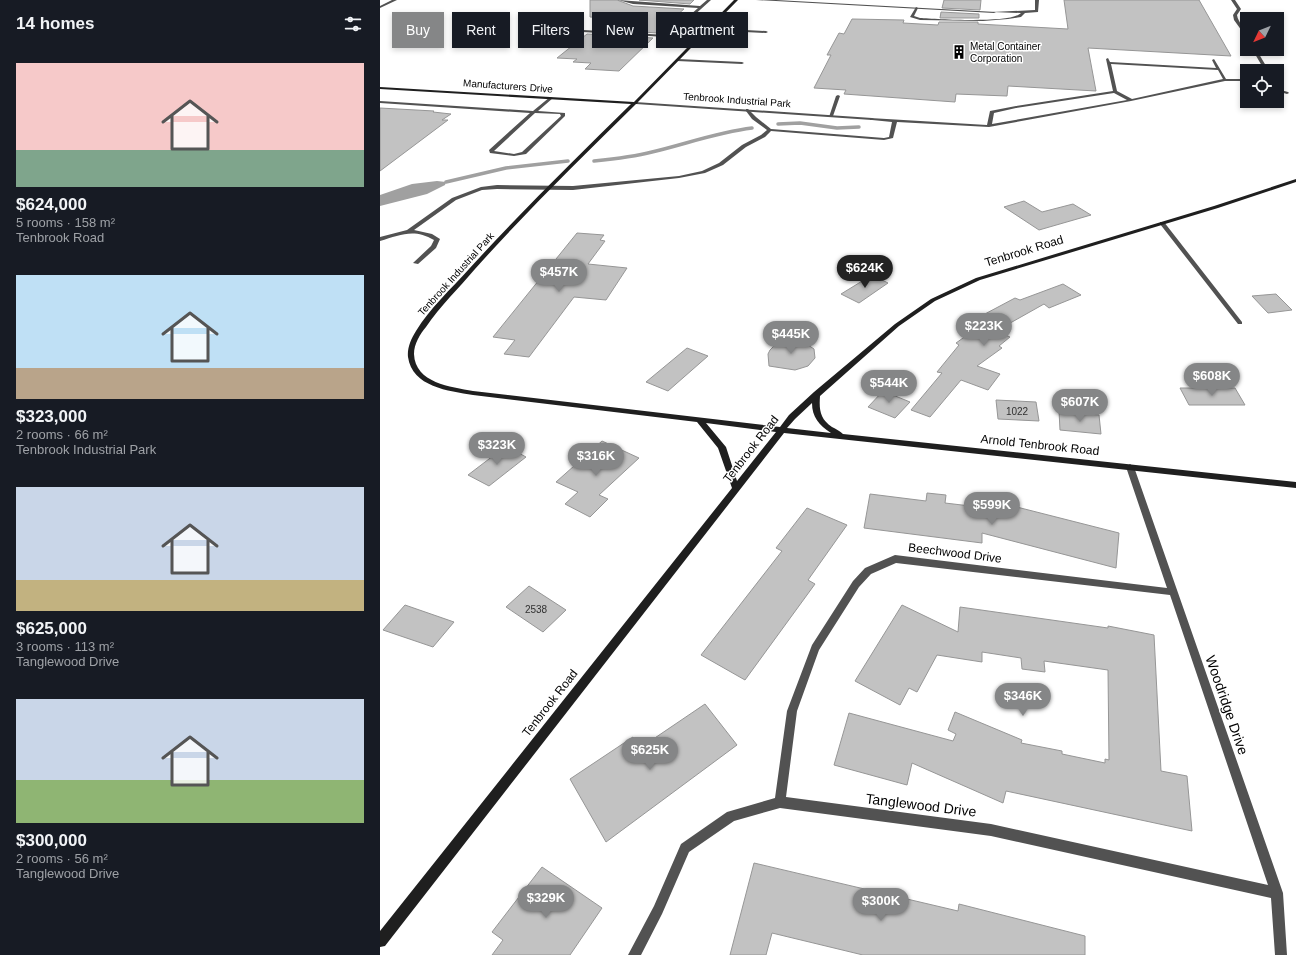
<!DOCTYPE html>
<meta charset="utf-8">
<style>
:root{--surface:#171b24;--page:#20242c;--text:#f1f3f6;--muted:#9ea1a6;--accent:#858687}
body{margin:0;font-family:Helvetica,sans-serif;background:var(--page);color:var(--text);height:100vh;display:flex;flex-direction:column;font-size:15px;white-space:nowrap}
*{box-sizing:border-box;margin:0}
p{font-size:13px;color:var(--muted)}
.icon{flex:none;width:22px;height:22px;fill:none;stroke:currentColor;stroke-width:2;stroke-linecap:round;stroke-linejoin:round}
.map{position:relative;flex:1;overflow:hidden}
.drawer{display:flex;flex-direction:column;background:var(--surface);width:380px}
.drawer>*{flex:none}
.top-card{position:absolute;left:12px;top:12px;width:380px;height:36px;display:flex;gap:8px}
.needle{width:26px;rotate:227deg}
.controls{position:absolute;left:860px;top:12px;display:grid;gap:8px}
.controls a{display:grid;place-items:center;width:44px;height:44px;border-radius:0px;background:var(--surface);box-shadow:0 2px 6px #0003;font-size:20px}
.price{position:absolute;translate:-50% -34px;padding:0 9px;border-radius:14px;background:var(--accent);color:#fff;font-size:13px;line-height:26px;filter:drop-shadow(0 1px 2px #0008)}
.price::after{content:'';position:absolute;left:50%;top:24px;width:12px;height:9px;margin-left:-6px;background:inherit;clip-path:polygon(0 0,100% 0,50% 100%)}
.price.current{background:#222;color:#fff}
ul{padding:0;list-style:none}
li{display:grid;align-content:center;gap:8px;height:212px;padding:0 16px}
li span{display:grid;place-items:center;height:124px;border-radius:0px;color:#555}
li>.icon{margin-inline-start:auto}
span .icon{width:72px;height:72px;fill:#fffc;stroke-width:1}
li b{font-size:17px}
h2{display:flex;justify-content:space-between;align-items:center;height:48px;padding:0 16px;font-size:17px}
.chip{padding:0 14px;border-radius:0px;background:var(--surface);box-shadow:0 2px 6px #0003;font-size:14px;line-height:36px}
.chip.current{background:var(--accent);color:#fff}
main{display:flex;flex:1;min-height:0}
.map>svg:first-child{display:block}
.water{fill:#a0a0a0}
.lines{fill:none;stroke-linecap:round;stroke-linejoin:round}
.stream{stroke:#a0a0a0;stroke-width:3.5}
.building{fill:#c2c2c2;stroke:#969696}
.lane{fill:#525252;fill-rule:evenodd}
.street{fill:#525252;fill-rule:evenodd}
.secondary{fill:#1f1f1f;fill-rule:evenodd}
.labels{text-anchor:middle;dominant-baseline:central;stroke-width:3;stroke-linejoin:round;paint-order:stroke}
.far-poi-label{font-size:10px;fill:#000;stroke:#fff;text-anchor:start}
.far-street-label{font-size:10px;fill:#000;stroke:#fff}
.number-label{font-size:10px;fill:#303030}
.street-label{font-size:12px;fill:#000;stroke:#fff}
.near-street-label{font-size:14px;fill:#000;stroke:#fff}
</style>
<main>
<section class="drawer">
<h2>14 homes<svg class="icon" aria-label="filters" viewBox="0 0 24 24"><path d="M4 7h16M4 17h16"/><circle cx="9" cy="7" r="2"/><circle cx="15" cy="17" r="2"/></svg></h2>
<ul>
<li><span style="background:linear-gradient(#f6c9c9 70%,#7fa58c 0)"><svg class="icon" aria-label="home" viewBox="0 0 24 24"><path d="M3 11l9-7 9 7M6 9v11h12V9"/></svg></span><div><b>$624,000</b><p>5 rooms · 158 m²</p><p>Tenbrook Road</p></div></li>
<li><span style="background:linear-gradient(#bfe0f5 75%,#b9a48a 0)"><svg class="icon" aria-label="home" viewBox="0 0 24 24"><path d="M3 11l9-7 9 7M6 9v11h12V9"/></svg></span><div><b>$323,000</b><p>2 rooms · 66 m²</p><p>Tenbrook Industrial Park</p></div></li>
<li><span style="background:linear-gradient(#c9d6e8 75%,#c2b280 0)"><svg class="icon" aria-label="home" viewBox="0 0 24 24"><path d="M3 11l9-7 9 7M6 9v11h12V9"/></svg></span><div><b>$625,000</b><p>3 rooms · 113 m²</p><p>Tanglewood Drive</p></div></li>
<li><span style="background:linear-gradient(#c9d6e8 65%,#8fb573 0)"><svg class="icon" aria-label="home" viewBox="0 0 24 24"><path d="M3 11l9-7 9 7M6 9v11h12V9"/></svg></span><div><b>$300,000</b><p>2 rooms · 56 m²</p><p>Tanglewood Drive</p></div></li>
</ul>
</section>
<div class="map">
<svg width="916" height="955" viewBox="0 0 916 955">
<rect width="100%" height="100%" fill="#fff"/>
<path class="water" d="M57,181L66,182L65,185L47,194L0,206V195L32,184Z"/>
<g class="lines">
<path class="stream" d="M398,124L420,123L457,128L479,127
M214,161C234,159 253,157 272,152C306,144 338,132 372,128
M66,182L126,168L188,161"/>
</g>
<path class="building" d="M210,0H237L253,6L304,9L297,15H281L283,20H292L278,33L213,29L228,18L210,17Z
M259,0H314L310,4Z
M564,0H601L600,10L562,8Z
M684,0H819L851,56L708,48L716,91L628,86L627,96L576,94L575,102L464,94L466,90L434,88L451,55H447L459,33L464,34L472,19L524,20L523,23L558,25L559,22H598V24L688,29Z
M561,12L599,14V18H560Z
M207,34L273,38L239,71L205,69L211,63L193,62L197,59L177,58Z
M0,108L54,111L53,112L71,114L62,120H68L0,171Z
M644,201L662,212L693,204L711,215L659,230L624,207Z
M197,233L224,235L220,240L225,241L208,264L247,268L226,300L194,297L149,357L124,354L135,340L113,337Z
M492,275L508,283L479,303L461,294Z
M683,284L701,295L669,308L664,304L616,331L630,337L619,346L622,348L597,366L620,374L608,390L581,380L550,417L531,410L562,373L557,372L579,345L576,343L590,333L582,329L603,315L635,298L640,300Z
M896,294L912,310L888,313L872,296Z
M405,341H419L425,343L434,349L435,358L428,366L415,370L389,366L388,354L390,350L394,346Z
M307,348L328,356L288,391L266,382Z
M800,388H855L865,405H809Z
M503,391L530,402L515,418L488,407Z
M616,400L656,402L659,421L618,419Z
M679,411L719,415L721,434L680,430Z
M222,441L259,458L219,495L228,499L210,517L185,504L198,492L176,482Z
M126,446L146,457L109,486L88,475Z
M547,493L566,495L565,503L624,510L625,504L739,533L736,568L602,533V543L484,528L490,494L546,501Z
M427,508L467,525L428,580L435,584L365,680L321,655L402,551L396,548Z
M149,586L186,610L163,632L126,607Z
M25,605L74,622L53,647L3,630Z
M522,605L578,632L580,607L728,628V626L774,635L781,771L807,776L812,831L626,791L623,803L532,763L527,785L454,765L469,713L573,741L576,734L568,730L575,712L642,740L641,743L682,751V754L725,763V759L729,760L728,670L664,661L665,672L642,669L641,658L602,652V662L557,655L537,692L529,688L520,705L475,681Z
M325,704L357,745L226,842L190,779L253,737L260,748Z
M374,863L578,911L579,904L705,936V955H483L392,933L386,955H350Z
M162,867L222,908L190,955H112L123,940L112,932Z"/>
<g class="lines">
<path class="lane" d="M12,0H17L0,8V6Z
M238,0L320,6L327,0H331L311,18L339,20H308L283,18L282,16L308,17L318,8L253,4Z
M655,0H659L658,12L645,13L641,17L628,19L603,21L540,20L530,17L536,7L538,8L534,16L540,18C557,19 631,24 641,13L612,12L655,10Z
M851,0H855L861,9L857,15C858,23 867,30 867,38L854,20L853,15L857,9Z
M328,28L386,31L388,32L386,33L327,30Z
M187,29L319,37L321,38L319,39L186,31Z
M872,49H876L889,71H885Z
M728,58L730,62L836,68L832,60L834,59L846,79H867V81H845L751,101L609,127L517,122L513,138L504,140L391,131L385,137L366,147L343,165L325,173L299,178L193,190L117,189L102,190L76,200L34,230L52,234L60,239L56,248L38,264L33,263L51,246L54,240C34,228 20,235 0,241V237L27,230L72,198L101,187L117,185L193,186L299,176L322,171L339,163L362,145L381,135L387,130L372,119L366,111V109H368L376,117L391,129L504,138L509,137L512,122L492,120H490V118L607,125L610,111L636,106L733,91L726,59ZM731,64L838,70L843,79L752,99L737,91ZM734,93L747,100L612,124L614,113L636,108Z
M298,59L362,62L364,63L362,64L297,61Z
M897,89L908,92L909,93L907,94L897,91Z
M458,95L460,96L453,116L449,117L456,96Z
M170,97L173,98L158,111L185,113V116L146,154L134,156L110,153L109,150L150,113L0,103V101L153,111ZM155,113L180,114L181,116L142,152L134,154L114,151Z
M780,222H784L862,322V324H858L780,224Z"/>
<path class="street" d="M376,0H396L616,12L614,13Z
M255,102L492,118L494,119L492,120L256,104H255Z
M750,464L754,467L903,893L907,955H895L891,898L611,836L400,808L354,821L309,852L282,914L261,955H248L274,906L301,844L347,812L395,798L407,711L432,645L473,581L485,568L515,555L787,588L746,467ZM516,563L790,595L888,885L611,824L406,797L417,711L439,650L479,587L491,574Z"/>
<path class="secondary" d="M354,0H358L258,102L257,104H256C201,158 146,212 95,269C79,288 60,306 46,327C40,334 34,344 34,354C35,383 71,387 93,391L400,427L409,415L434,392L515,324L551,299L596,278L834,206L916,179V182L838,208L600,280L555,301L519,326L440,396C439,410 440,419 452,427C456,429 460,431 463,434L916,482V488L404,433L5,946L0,947V931L352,488L338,448L317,422L93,395C69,391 32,387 28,357C27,348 31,339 36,331C50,308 71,289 89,269C141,212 196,158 251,104L0,89V87L254,102ZM432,403C432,417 439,425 451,433L407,428L415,419ZM326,423L396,432L357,481L346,447Z"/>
</g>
<defs>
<symbol id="building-bare" viewBox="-9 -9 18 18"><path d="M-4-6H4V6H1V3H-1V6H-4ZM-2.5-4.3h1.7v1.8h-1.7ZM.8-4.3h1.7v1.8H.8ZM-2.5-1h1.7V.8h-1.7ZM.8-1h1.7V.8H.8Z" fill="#000" stroke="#fff" stroke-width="2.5" paint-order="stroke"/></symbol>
</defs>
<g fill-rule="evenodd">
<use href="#building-bare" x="569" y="42" width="20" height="20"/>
</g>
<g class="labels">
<g class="far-poi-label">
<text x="590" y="46">Metal Container<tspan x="590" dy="12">Corporation</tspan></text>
</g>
<g class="far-street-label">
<text transform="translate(128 86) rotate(4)">Manufacturers Drive</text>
<text transform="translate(357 100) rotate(4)">Tenbrook Industrial Park</text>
<text transform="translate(76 274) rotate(-48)">Tenbrook Industrial Park</text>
</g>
<g class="number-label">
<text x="637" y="411">1022</text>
<text x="156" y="609">2538</text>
</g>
<g class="street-label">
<text transform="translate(644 251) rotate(-17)">Tenbrook Road</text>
<text transform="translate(660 445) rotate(6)">Arnold Tenbrook Road</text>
<text transform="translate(371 449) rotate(-52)">Tenbrook Road</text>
<text transform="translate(575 553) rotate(7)">Beechwood Drive</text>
<text transform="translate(170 703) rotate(-52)">Tenbrook Road</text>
</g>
<g class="near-street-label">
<text transform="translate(847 705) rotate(71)">Woodridge Drive</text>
<text transform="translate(541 805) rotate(7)">Tanglewood Drive</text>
</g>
</g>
</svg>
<div class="controls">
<a><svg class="needle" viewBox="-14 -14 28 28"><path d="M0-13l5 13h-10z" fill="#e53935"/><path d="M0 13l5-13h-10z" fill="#9ea1a6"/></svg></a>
<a><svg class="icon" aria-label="locate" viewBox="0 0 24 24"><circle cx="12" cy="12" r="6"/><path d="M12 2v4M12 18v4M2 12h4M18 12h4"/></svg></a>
</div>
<b class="price current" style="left:485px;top:289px">$624K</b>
<b class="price" style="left:179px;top:293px">$457K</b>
<b class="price" style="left:604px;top:347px">$223K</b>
<b class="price" style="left:411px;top:355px">$445K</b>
<b class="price" style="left:832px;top:397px">$608K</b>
<b class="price" style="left:509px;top:404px">$544K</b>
<b class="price" style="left:700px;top:423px">$607K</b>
<b class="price" style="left:117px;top:466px">$323K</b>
<b class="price" style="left:216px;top:477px">$316K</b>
<b class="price" style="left:612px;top:526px">$599K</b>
<b class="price" style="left:643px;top:717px">$346K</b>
<b class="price" style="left:270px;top:771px">$625K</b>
<b class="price" style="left:166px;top:919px">$329K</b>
<b class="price" style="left:501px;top:922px">$300K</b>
<div class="top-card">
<a class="chip current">Buy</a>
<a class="chip">Rent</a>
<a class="chip">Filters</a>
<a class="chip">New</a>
<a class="chip">Apartment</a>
</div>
</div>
</main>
